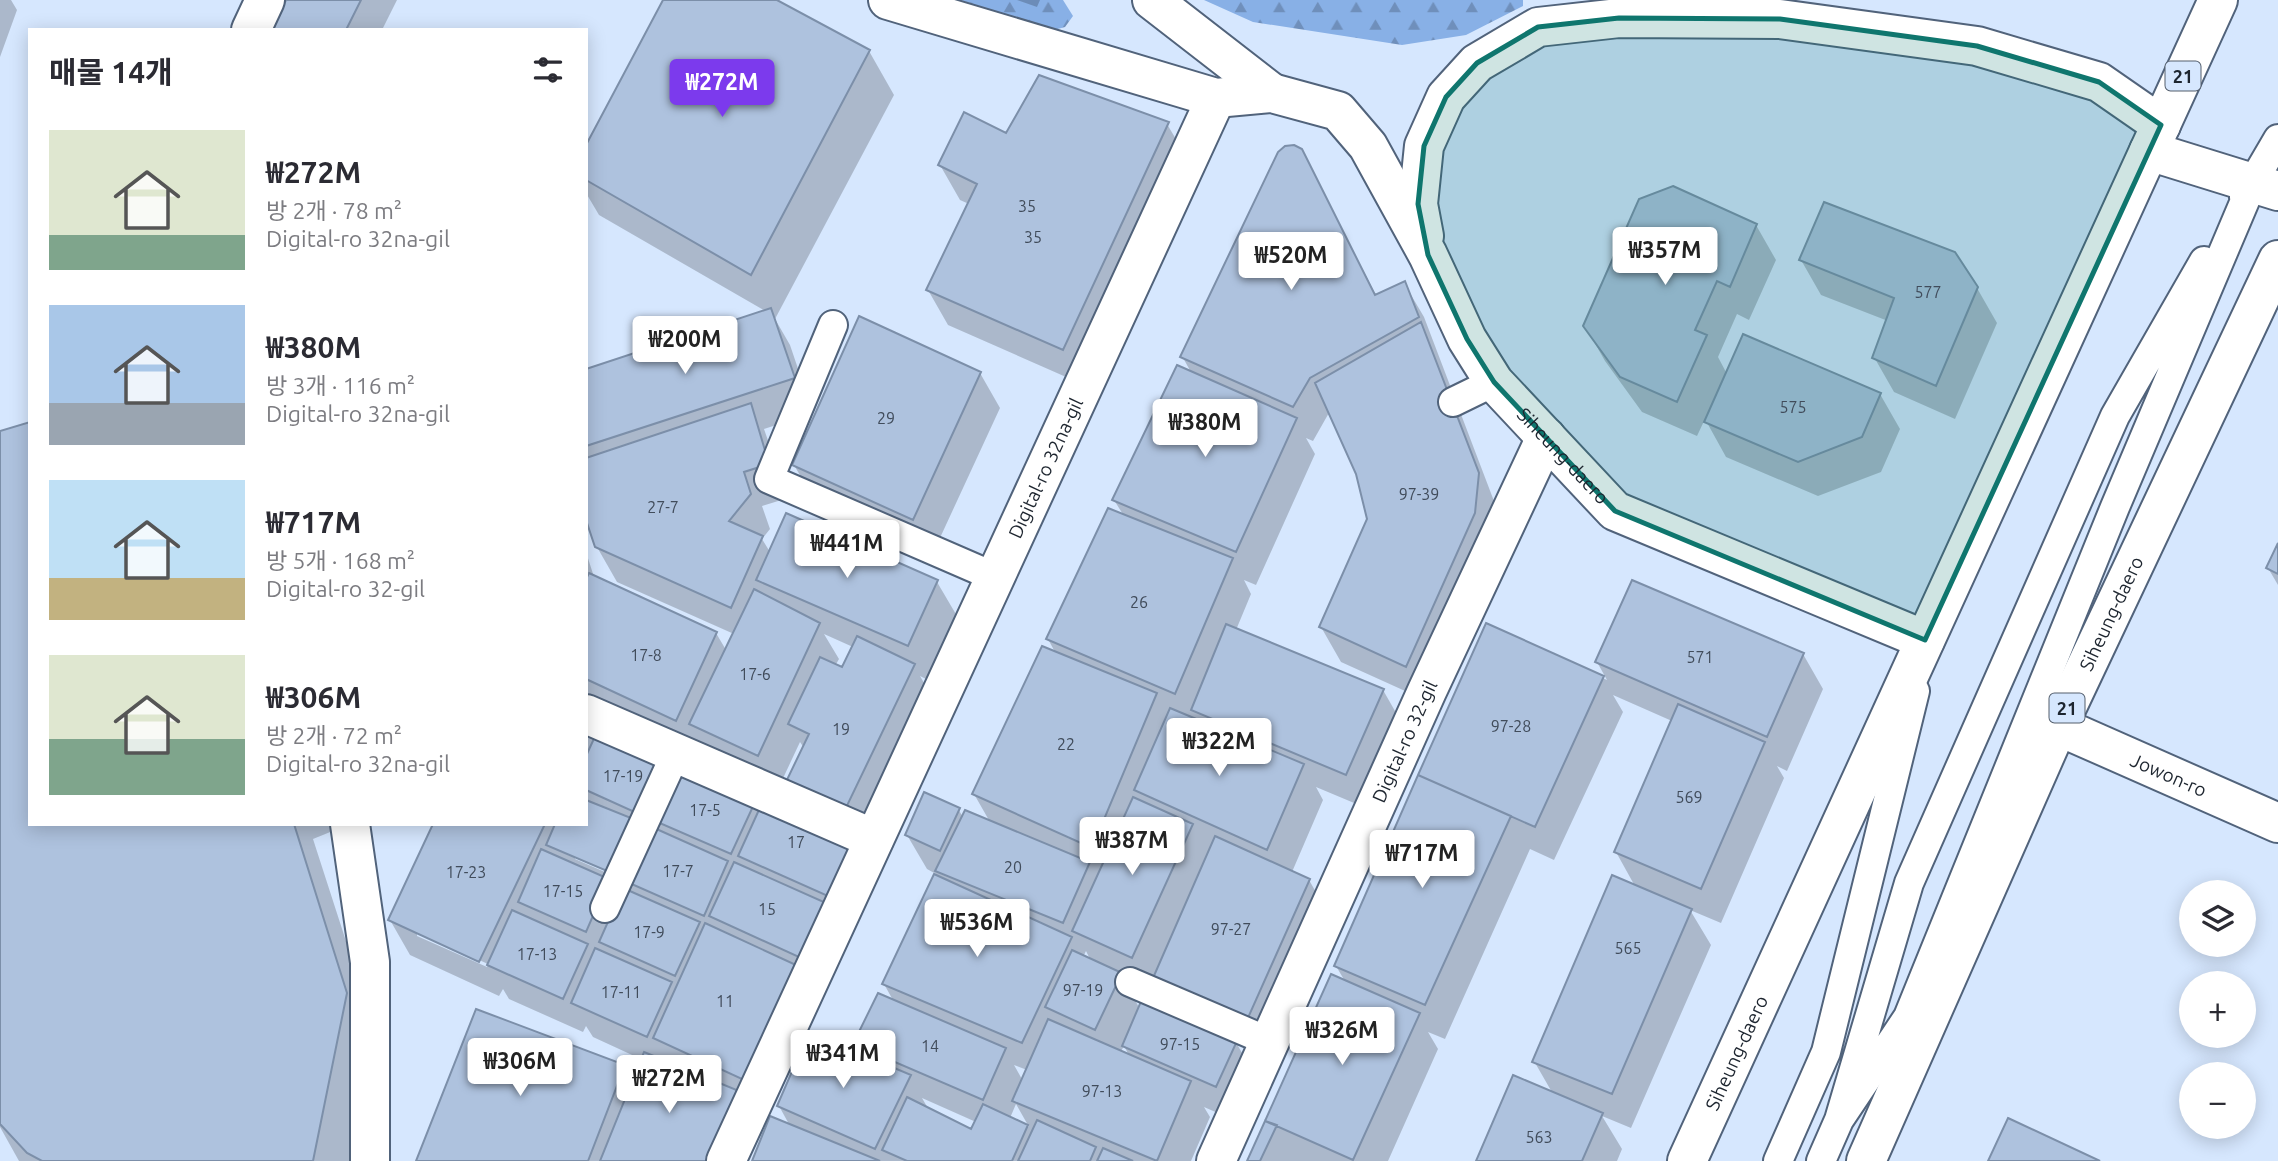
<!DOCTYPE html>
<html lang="ko">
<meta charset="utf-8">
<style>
:root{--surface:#fff;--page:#f7f7f7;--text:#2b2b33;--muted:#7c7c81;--accent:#7c3aed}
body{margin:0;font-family:Ubuntu,"Noto Sans KR",sans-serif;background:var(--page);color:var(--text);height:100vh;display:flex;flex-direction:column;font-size:26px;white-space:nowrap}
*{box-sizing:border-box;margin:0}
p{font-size:23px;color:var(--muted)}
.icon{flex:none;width:38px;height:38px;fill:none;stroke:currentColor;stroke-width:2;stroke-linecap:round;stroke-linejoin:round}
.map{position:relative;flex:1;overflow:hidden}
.sheet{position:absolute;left:28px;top:28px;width:560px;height:798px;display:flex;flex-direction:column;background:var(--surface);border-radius:0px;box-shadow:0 4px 18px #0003}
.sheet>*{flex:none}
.controls{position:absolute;left:2179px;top:880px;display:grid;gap:14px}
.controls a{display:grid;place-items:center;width:77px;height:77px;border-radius:50%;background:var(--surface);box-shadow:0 4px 18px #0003;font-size:35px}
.price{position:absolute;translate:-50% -60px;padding:0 16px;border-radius:7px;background:#fff;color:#222;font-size:23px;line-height:46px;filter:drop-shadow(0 2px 4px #0008)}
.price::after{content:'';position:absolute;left:50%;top:42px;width:21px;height:16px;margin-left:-10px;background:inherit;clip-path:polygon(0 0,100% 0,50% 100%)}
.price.active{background:var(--accent);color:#fff}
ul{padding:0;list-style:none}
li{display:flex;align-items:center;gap:21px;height:175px;padding:0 21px}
li span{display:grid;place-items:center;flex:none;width:196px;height:140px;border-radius:0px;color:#555}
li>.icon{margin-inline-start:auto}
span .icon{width:84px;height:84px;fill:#fffc;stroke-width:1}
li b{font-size:30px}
h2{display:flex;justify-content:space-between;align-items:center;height:84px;padding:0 21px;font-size:30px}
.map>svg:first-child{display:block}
.forest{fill:url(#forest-firs)}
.shadow{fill:#0003;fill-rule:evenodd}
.building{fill:#aec2de;stroke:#7c8fa9;stroke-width:2}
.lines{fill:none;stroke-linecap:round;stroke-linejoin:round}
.lane-casing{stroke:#51637b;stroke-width:32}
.street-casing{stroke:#51637b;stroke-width:42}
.secondary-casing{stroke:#51637b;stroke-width:42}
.primary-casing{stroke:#51637b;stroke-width:42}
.lane{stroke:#fff;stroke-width:28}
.street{stroke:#fff;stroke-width:38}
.secondary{stroke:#fff;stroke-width:38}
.primary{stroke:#fff;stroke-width:38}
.marked{fill:#0f766e;fill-opacity:0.2;stroke:#0f766e;stroke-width:5;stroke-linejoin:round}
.labels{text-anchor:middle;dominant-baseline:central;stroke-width:5;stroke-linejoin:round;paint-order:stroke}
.number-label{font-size:16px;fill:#414c5b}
.shield{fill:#d6e7fe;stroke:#545f6d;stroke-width:2}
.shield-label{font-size:18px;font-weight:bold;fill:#1d252f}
.street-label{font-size:19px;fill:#1d252f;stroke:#d6e7fe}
</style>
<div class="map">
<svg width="2278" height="1161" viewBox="0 0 2278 1161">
<defs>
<pattern id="forest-firs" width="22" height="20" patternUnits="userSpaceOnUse" patternTransform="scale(1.75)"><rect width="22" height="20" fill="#88b0e6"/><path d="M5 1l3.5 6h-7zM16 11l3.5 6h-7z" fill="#6f8fbb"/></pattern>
</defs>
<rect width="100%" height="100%" fill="#d6e7fe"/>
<path class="forest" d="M960,0H1063L1073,16L1065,27L1054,30Z
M1204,0H1523V6L1466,35L1402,45L1253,22Z"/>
<path class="shadow" d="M0,0H11L17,10L0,57Z
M288,0H397L382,30H274Z
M665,0H774L869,51L894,95L775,319L790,345L813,413L764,429L788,498L762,506L770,529L762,539L770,552L937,582L957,616L928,680L920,676L934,700L743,1161H418L624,1067L633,1083L643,1060L593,1037L586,1026L583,1032L509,999L503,989L499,996L410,955L390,920L435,824H586V725L805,820L804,748L800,742L778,789L711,759L702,742L696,754L586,704V552L594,577L716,633L726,650L734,634L617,582L597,547L586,518V371L767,312L599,215L586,193V149ZM824,634L853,647L843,669L835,666L839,659ZM575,855L622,876L621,879L575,859ZM417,932L488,964L487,967L417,936Z
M1017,0H1040L1037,7Z
M1167,124L1187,158L1082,384L948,325L928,290L969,204L960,200L940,165L1007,135Z
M1301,150L1377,297L1404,283L1424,317L1497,509L1425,700L1341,662L1321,627L1369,519L1358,474L1330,411L1313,441L1306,438L1315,454L1256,585L1244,580L1251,594L1236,630L1383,690L1403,725L1366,808L1316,787L1323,800L1292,872L1309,880L1329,915L1267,1053L1234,1039L1256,1077L1236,1121L1204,1107L1210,1117L1191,1161H754L790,1126L779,1106L863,1057L855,1044L894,1002L884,984L936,874L927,869L907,835L958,809L963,817L990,822L974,794L1056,654L1048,639L1124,516L1114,500L1192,374L1182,356ZM1086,951L1091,961L1083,957ZM1123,979L1143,1002L1140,1009ZM1124,1046L1130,1057L1120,1053ZM1014,1065L1027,1070L1023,1081ZM922,1098L976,1122L971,1132L929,1110ZM1016,1104L1029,1127L1010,1118Z
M1756,225L1776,260L1749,320L1737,314L1718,357L1727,374L1880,394L1900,429L1881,472L1818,496L1726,457L1705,419L1697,436L1642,412L1605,361L1585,326Z
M1801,260L1977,288L1997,323L1955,419L1894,392L1874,357L1888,321L1821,295Z
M980,373L1000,408L933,553L814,499L794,465Z
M0,433L30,824H350L313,839L385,1062L364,1161H19L0,1127Z
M2278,547V585L2268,568Z
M1487,625L1607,680L1597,662L1803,654L1823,689L1787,771L1777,766L1784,778L1721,923L1690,910L1711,945L1631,1128L1602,1116L1622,1149L1617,1161H1478L1553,1094L1534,1061L1636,888L1616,852L1672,721L1613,695L1623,712L1554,860L1530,849L1445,1039L1428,1032L1438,1049L1388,1161H1249L1346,983L1336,966Z"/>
<path class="building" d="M286,0H361L346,30H272Z
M663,0H777L870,50L751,275L586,180V145Z
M1039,75L1169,122L1063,350L926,290L977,184L938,165L964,112L1006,133Z
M1294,145L1302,149L1375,295L1405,281L1419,317L1310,378L1293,407L1180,357L1278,152L1285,146Z
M1673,186L1757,224L1730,287L1717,281L1695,330L1707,335L1677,402L1620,377L1583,326L1639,199Z
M1824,202L1955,252L1978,287L1936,386L1872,358L1894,298L1799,260Z
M771,308L795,378L586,446V369Z
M859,316L981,372L913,520L792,465Z
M1421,322L1479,473L1475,513L1406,667L1319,627L1367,519L1356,474L1315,383Z
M1743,334L1881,393L1862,437L1798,462L1704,422Z
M1177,365L1297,418L1236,552L1112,500Z
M751,403L769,464L744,472L751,494L729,521L763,536L731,608L595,547L586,520V458Z
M30,422V824H294L347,993L313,1161H42L27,1153L0,1124V431Z
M1108,508L1233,558L1175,694L1046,639Z
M786,513L938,580L908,646L756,580Z
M2278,543V574L2266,568Z
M589,573L717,632L676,721L586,679V579Z
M1632,580L1804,653L1767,737L1595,662Z
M754,589L820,623L758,756L689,724Z
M1486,623L1604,676L1535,827L1418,775Z
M1226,624L1384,689L1346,775L1191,710Z
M857,636L915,664L843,814L784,786L809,734L788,724L820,657L842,667Z
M1042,646L1157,693L1092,848L972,794Z
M1678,704L1765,742L1701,889L1614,852Z
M1170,708L1304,764L1267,850L1134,790Z
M597,732L666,762L641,815L586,790V756Z
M679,765L756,800L731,854L655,821Z
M1418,775L1511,816L1425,1005L1334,966Z
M924,792L960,808L940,851L905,835Z
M1133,797L1193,824L1132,958L1072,931Z
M586,800L636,820L614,874L546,845L555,824H586Z
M763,801L850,850L830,897L738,856Z
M965,810L1090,862L1063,923L935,871Z
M433,824H545L479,962L388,920Z
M652,827L728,861L704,916L627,882Z
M1215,836L1310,879L1247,1020L1153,978Z
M541,849L609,879L586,932L518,902Z
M734,862L826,903L801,958L709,916Z
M934,874L1072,937L1022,1043L882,984Z
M1612,875L1692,909L1612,1094L1532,1062Z
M623,888L700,922L675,976L599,942Z
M512,910L588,944L563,999L487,965Z
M705,923L796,965L744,1080L653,1038Z
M595,948L672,982L647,1037L571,1003Z
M1072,950L1122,973L1095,1030L1045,1007Z
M1331,974L1420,1013L1353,1160L1265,1121Z
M878,993L1006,1048L983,1100L853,1044Z
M1142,999L1237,1041L1216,1087L1122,1046Z
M476,1009L625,1065L588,1161H416Z
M1048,1019L1191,1081L1157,1161L1012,1101Z
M809,1032L911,1075L875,1149L777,1106Z
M644,1052L739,1091L708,1161H600Z
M1513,1075L1603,1113L1582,1161H1476Z
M907,1097L971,1129L983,1104L1028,1125L1012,1161H907L882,1150Z
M770,1116L880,1161H752Z
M2008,1118L2100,1161H1988Z
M1037,1120L1096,1147L1090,1161H1018Z
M1265,1121L1277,1125L1260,1161H1247Z
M1103,1148L1133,1161H1097Z"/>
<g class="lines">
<defs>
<path id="lane" d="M2244,197L2278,139
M833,325L769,479L995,577
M1453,402L1494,382
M605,908L676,753
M1130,982L1270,1042
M1839,1120L1908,1017L2115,507L2252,184L2237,174
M1778,1161L1826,1052L1915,691
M1821,1161L1839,1120L1909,883L2115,416L2204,261"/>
<g id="street">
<path id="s1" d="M888,0L1216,98L1272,93L1338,111L1368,146L1428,255L1467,339L1494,382L1615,511L1925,640"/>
<path d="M1152,0L1272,93"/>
<path d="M251,30L265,0"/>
<path d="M1424,236L1418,204L1424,146L1446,97L1477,63L1538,27L1619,18L1780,19L1977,46L2099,82L2161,125"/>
<path d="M586,714L874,839"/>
<path d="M350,824L370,962V1161"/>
<path id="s2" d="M726,1161L1216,98"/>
<path id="s3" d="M1216,1161L1427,691L1546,437"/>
</g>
<g id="secondary">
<path d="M2149,151L2278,191"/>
<path id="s4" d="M2058,726L2278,823"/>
</g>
<g id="primary">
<path id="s5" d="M1687,1161L2218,0"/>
<path id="s6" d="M1866,1161L2058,726L2278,260"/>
</g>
</defs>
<use href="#lane" class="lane-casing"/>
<use href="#street" class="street-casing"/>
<use href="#secondary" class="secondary-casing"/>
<use href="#primary" class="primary-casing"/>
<use href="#lane" class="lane"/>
<use href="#street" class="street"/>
<use href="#secondary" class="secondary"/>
<use href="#primary" class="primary"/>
</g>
<path class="marked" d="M1619,18L1780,19L1977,46L2099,82L2161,125L1925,640L1615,511L1494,382L1467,339L1428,255L1418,204L1424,146L1446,97L1477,63L1538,27Z"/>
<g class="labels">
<g class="number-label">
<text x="1027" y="206">35</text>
<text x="1033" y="237">35</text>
<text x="1928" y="292">577</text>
<text x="1793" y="407">575</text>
<text x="886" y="418">29</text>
<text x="1419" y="494">97-39</text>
<text x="663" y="507">27-7</text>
<text x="1139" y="602">26</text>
<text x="646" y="655">17-8</text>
<text x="1700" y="657">571</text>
<text x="755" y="674">17-6</text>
<text x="1511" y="726">97-28</text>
<text x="841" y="729">19</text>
<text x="1066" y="744">22</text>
<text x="623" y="776">17-19</text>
<text x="1689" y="797">569</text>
<text x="705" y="810">17-5</text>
<text x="796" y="842">17</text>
<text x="1013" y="867">20</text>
<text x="678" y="871">17-7</text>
<text x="466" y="872">17-23</text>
<text x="563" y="891">17-15</text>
<text x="767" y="909">15</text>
<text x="1231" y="929">97-27</text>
<text x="649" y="932">17-9</text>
<text x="1628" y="948">565</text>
<text x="537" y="954">17-13</text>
<text x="1083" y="990">97-19</text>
<text x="621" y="992">17-11</text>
<text x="725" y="1001">11</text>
<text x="1180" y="1044">97-15</text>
<text x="930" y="1046">14</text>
<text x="1102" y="1091">97-13</text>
<text x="1539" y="1137">563</text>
</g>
<g class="shield">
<rect x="2165.5" y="61.5" width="35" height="29" rx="5"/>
<rect x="2049.5" y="693.5" width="35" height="29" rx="5"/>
</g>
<g class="shield-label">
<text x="2183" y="76">21</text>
<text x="2067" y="708">21</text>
</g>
<g class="street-label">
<text stroke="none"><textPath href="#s1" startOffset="882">Siheung-daero</textPath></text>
<text stroke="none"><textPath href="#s2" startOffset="763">Digital-ro 32na-gil</textPath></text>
<text stroke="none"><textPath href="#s6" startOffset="600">Siheung-daero</textPath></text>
<text stroke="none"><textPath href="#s3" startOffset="460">Digital-ro 32-gil</textPath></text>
<text stroke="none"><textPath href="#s4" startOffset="121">Jowon-ro</textPath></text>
<text stroke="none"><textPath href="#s5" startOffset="119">Siheung-daero</textPath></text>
</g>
</g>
</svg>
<div class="controls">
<a><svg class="icon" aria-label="layers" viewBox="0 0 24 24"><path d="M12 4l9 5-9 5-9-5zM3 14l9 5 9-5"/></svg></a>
<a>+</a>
<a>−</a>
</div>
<b class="price active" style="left:722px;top:119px">₩272M</b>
<b class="price" style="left:1665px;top:287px">₩357M</b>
<b class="price" style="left:1291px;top:292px">₩520M</b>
<b class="price" style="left:685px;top:376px">₩200M</b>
<b class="price" style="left:1205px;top:459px">₩380M</b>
<b class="price" style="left:847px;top:580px">₩441M</b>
<b class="price" style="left:1219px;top:778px">₩322M</b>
<b class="price" style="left:1132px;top:877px">₩387M</b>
<b class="price" style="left:1422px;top:890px">₩717M</b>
<b class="price" style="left:977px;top:959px">₩536M</b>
<b class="price" style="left:1342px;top:1067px">₩326M</b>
<b class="price" style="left:843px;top:1090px">₩341M</b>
<b class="price" style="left:520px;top:1098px">₩306M</b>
<b class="price" style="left:669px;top:1115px">₩272M</b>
<section class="sheet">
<h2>매물 14개<svg class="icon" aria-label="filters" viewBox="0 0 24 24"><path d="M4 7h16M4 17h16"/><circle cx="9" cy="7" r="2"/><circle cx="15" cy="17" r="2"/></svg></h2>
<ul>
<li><span style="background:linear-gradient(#dfe7d0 75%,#7fa58c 0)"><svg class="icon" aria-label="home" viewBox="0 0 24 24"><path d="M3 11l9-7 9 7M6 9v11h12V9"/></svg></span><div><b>₩272M</b><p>방 2개 · 78 m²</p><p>Digital-ro 32na-gil</p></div></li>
<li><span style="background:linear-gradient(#a9c7e8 70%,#9aa5b1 0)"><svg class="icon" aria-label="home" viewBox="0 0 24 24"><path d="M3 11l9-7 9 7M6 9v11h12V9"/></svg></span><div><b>₩380M</b><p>방 3개 · 116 m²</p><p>Digital-ro 32na-gil</p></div></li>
<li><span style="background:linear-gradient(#bfe0f5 70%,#c2b280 0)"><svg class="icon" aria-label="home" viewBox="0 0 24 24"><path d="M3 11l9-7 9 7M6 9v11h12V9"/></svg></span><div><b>₩717M</b><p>방 5개 · 168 m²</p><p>Digital-ro 32-gil</p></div></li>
<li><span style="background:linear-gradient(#dfe7d0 60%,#7fa58c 0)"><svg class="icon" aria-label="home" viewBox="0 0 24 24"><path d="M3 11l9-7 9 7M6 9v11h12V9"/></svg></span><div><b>₩306M</b><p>방 2개 · 72 m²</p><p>Digital-ro 32na-gil</p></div></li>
</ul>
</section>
</div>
